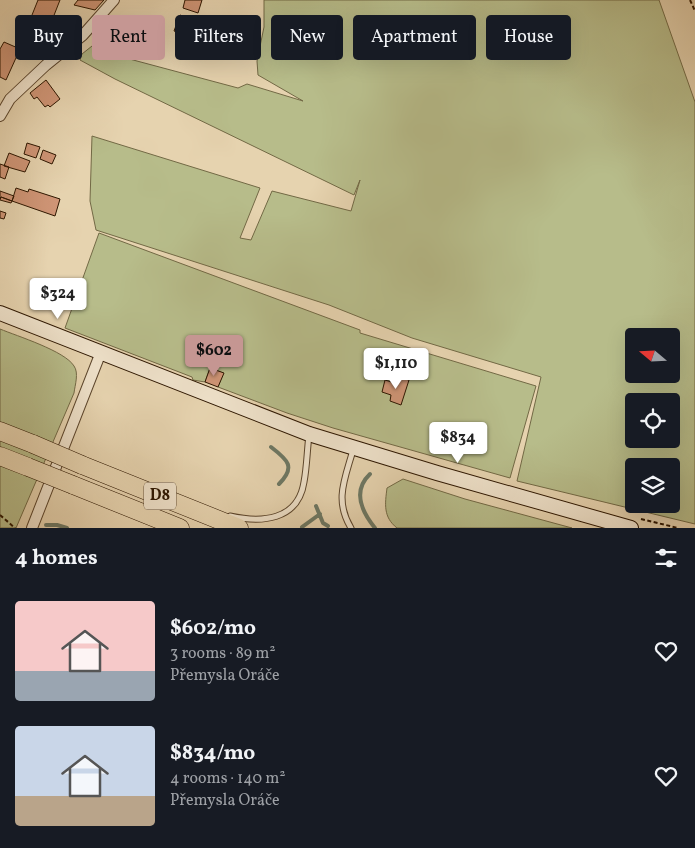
<!DOCTYPE html>
<meta charset="utf-8">
<style>
:root{--surface:#171b24;--page:#242831;--text:#f1f3f6;--muted:#9ea1a6;--accent:#c59692}
body{margin:0;font-family:Vollkorn,serif;background:var(--page);color:var(--text);height:100vh;display:flex;flex-direction:column;font-size:19px;white-space:nowrap}
*{box-sizing:border-box;margin:0}
p{font-size:16px;color:var(--muted)}
.icon{flex:none;width:28px;height:28px;fill:none;stroke:currentColor;stroke-width:2;stroke-linecap:round;stroke-linejoin:round}
.map{position:relative;height:528px;overflow:hidden}
.panel{display:flex;flex-direction:column;background:var(--surface);flex:1}
.panel>*{flex:none}
.hud{position:absolute;left:15px;top:15px;width:665px;height:45px;display:flex;gap:10px}
.needle{width:32px;rotate:289deg}
.tools{position:absolute;left:625px;top:328px;display:grid;gap:10px}
.tools a{display:grid;place-items:center;width:55px;height:55px;border-radius:5px;background:var(--surface);box-shadow:0 5px 20px #0002;font-size:25px}
.price{position:absolute;translate:-50% -42px;padding:0 11px;border-radius:5px;background:#fff;color:#222;font-size:16px;line-height:32px;filter:drop-shadow(0 1px 2px #0008)}
.price::after{content:'';position:absolute;left:50%;top:30px;width:15px;height:11px;margin-left:-8px;background:inherit;clip-path:polygon(0 0,100% 0,50% 100%)}
.price.selected{background:var(--accent);color:#111}
ul{padding:0;list-style:none}
li{display:flex;align-items:center;gap:15px;height:125px;padding:0 15px}
li span{display:grid;place-items:center;flex:none;width:140px;height:100px;border-radius:5px;color:#555}
li>.icon{margin-inline-start:auto}
span .icon{width:60px;height:60px;fill:#fffc;stroke-width:1}
li b{font-size:21px}
h2{display:flex;justify-content:space-between;align-items:center;height:60px;padding:0 15px;font-size:21px}
.chip{padding:0 18px;border-radius:5px;background:var(--surface);box-shadow:0 5px 20px #0002;font-size:18px;line-height:45px}
.chip.selected{background:var(--accent);color:#111}
.map>svg:first-child{display:block}
.green{fill:#b7bc8a;stroke:#726945;fill-rule:evenodd}
.lines{fill:none;stroke-linecap:round;stroke-linejoin:round}
.stream{stroke:#6d7864;stroke-width:4}
.building{fill:#cf9576;stroke:#2d1600}
.lane-casing{stroke:#5b452c;stroke-width:7}
.street-casing{stroke:#5b452c;stroke-width:12}
.secondary-casing{stroke:#2d1600;stroke-width:16}
.highway-casing{stroke:#2d1600;stroke-width:19}
.path{stroke:#2d1600;stroke-width:2;stroke-dasharray:4 2.5;stroke-linecap:butt}
.lane{stroke:#efe2cb;stroke-width:5}
.street{stroke:#efe2cb;stroke-width:10}
.secondary{stroke:#efe2cb;stroke-width:14}
.highway{stroke:#e6d3af;stroke-width:18}
.highway-bridge-casing{stroke:#2d1600;stroke-width:19;stroke-linecap:butt}
.highway-bridge{stroke:#e6d3af;stroke-width:18}
.labels{text-anchor:middle;dominant-baseline:central;stroke-width:4;stroke-linejoin:round;paint-order:stroke}
.shield{fill:#efe2cb;stroke:#67533d;stroke-width:1}
.shield-label{font-size:16px;font-weight:bold;fill:#2d1600}
</style>
<div class="map">
<svg width="695" height="528" viewBox="0 0 695 528">
<rect width="100%" height="100%" fill="#e6d3af"/>
<filter id="stains"><feTurbulence type="fractalNoise" baseFrequency=".004" numOctaves="4"/><feColorMatrix values="0 0 0 0 .2 0 0 0 0 .09 0 0 0 0 .02 0 0 0 .5 -.17"/></filter>
<radialGradient id="worn" r=".72"><stop offset=".6" stop-color="#630" stop-opacity="0"/><stop offset="1" stop-color="#630" stop-opacity=".3"/></radialGradient>
<path class="green" d="M264,0H659L695,102V524L517,481L541,377L412,338L329,305L96,230L90,201L92,136L260,188L240,238L251,240L272,191L351,211L360,180L354,195L115,79L80,60L82,54L92,46L107,53L238,88L247,84L303,101L258,75L257,61L264,27ZM671,336V374H634V336ZM671,401V439H634V401ZM671,466V504H634V466Z
M99,233L360,330V333L536,386L510,478L333,428L287,413L218,387L223,373L210,368L205,382L193,380L192,377L65,328Z
M0,329C17,336 65,351 74,366C79,373 75,385 74,393L16,528H0Z
M403,479L465,499L572,528H397C383,517 385,504 387,488Z"/>
<g class="lines">
<path class="stream" d="M271,447C288,460 296,467 279,484
M370,474C352,491 362,512 375,528
M316,506L323,523L328,526
M46,525H57L67,528
M302,527L320,514"/>
</g>
<path class="building" d="M38,0H60L49,28L30,20Z
M78,0H104L95,10L74,5Z
M185,0H202L198,13L183,8Z
M180,15L195,20L190,36L174,31Z
M4,42L20,49L6,80L0,77V49Z
M46,80L60,99L50,107L48,105L45,107L37,97L34,99L30,93Z
M27,143L40,147L36,158L24,154Z
M43,150L56,155L52,164L40,159Z
M9,153L30,161L25,172L4,166Z
M0,164L9,167L5,179L0,177Z
M16,188L28,192L29,189L60,199L55,216L12,201Z
M0,191L14,196L12,201L1,197L0,198Z
M1,197L12,201L11,203L0,200Z
M0,211L6,213L4,219L0,218Z
M210,368L224,373L218,387L205,382Z
M397,377L409,380L401,405L390,401L391,395L382,392L385,380L395,383Z"/>
<g class="lines">
<defs>
<path id="lane" d="M230,516C261,523 298,521 304,482C307,466 307,451 309,435
M351,528C334,500 345,479 353,450"/>
<path id="street" d="M0,116L10,99L46,65L83,35L114,0
M32,528L101,352"/>
<path id="secondary" d="M0,313L309,434L437,473L631,528"/>
<path id="highway" d="M0,431L33,444
M0,456L28,467
M82,465L239,528
M73,485L180,528"/>
</defs>
<use href="#lane" class="lane-casing"/>
<use href="#street" class="street-casing"/>
<use href="#secondary" class="secondary-casing"/>
<use href="#highway" class="highway-casing"/>
<path class="path" d="M690,0L695,11
M0,515L15,528
M641,519L678,528"/>
<use href="#lane" class="lane"/>
<use href="#street" class="street"/>
<use href="#secondary" class="secondary"/>
<use href="#highway" class="highway"/>
<defs>
<path id="highway-bridge" d="M33,444L82,465
M28,467L73,485"/>
</defs>
<use href="#highway-bridge" class="highway-bridge-casing"/>
<use href="#highway-bridge" class="highway-bridge"/>
</g>
<g class="labels">
<rect class="shield" x="144" y="482.5" width="32" height="27" rx="4"/>
<g class="shield-label">
<text x="160" y="496">D8</text>
</g>
</g>
<rect width="100%" height="100%" filter="url(#stains)"/>
<rect width="100%" height="100%" fill="url(#worn)"/>
</svg>
<div class="tools">
<a><svg class="needle" viewBox="-14 -14 28 28"><path d="M0-13l5 13h-10z" fill="#e53935"/><path d="M0 13l5-13h-10z" fill="#9ea1a6"/></svg></a>
<a><svg class="icon" aria-label="locate" viewBox="0 0 24 24"><circle cx="12" cy="12" r="6"/><path d="M12 2v4M12 18v4M2 12h4M18 12h4"/></svg></a>
<a><svg class="icon" aria-label="layers" viewBox="0 0 24 24"><path d="M12 4l9 5-9 5-9-5zM3 14l9 5 9-5"/></svg></a>
</div>
<b class="price" style="left:58px;top:320px">$324</b>
<b class="price selected" style="left:214px;top:377px">$602</b>
<b class="price" style="left:396px;top:390px">$1,110</b>
<b class="price" style="left:458px;top:464px">$834</b>
<div class="hud">
<a class="chip">Buy</a>
<a class="chip selected">Rent</a>
<a class="chip">Filters</a>
<a class="chip">New</a>
<a class="chip">Apartment</a>
<a class="chip">House</a>
</div>
</div>
<section class="panel">
<h2>4 homes<svg class="icon" aria-label="filters" viewBox="0 0 24 24"><path d="M4 7h16M4 17h16"/><circle cx="9" cy="7" r="2"/><circle cx="15" cy="17" r="2"/></svg></h2>
<ul>
<li><span style="background:linear-gradient(#f6c9c9 70%,#9aa5b1 0)"><svg class="icon" aria-label="home" viewBox="0 0 24 24"><path d="M3 11l9-7 9 7M6 9v11h12V9"/></svg></span><div><b>$602/mo</b><p>3 rooms · 89 m²</p><p>Přemysla Oráče</p></div><svg class="icon" aria-label="heart" viewBox="0 0 24 24"><path d="M12 20l-8-8c-3-5 5-10 8-4 3-6 11-1 8 4z"/></svg></li>
<li><span style="background:linear-gradient(#c9d6e8 70%,#b9a48a 0)"><svg class="icon" aria-label="home" viewBox="0 0 24 24"><path d="M3 11l9-7 9 7M6 9v11h12V9"/></svg></span><div><b>$834/mo</b><p>4 rooms · 140 m²</p><p>Přemysla Oráče</p></div><svg class="icon" aria-label="heart" viewBox="0 0 24 24"><path d="M12 20l-8-8c-3-5 5-10 8-4 3-6 11-1 8 4z"/></svg></li>
</ul>
</section>
